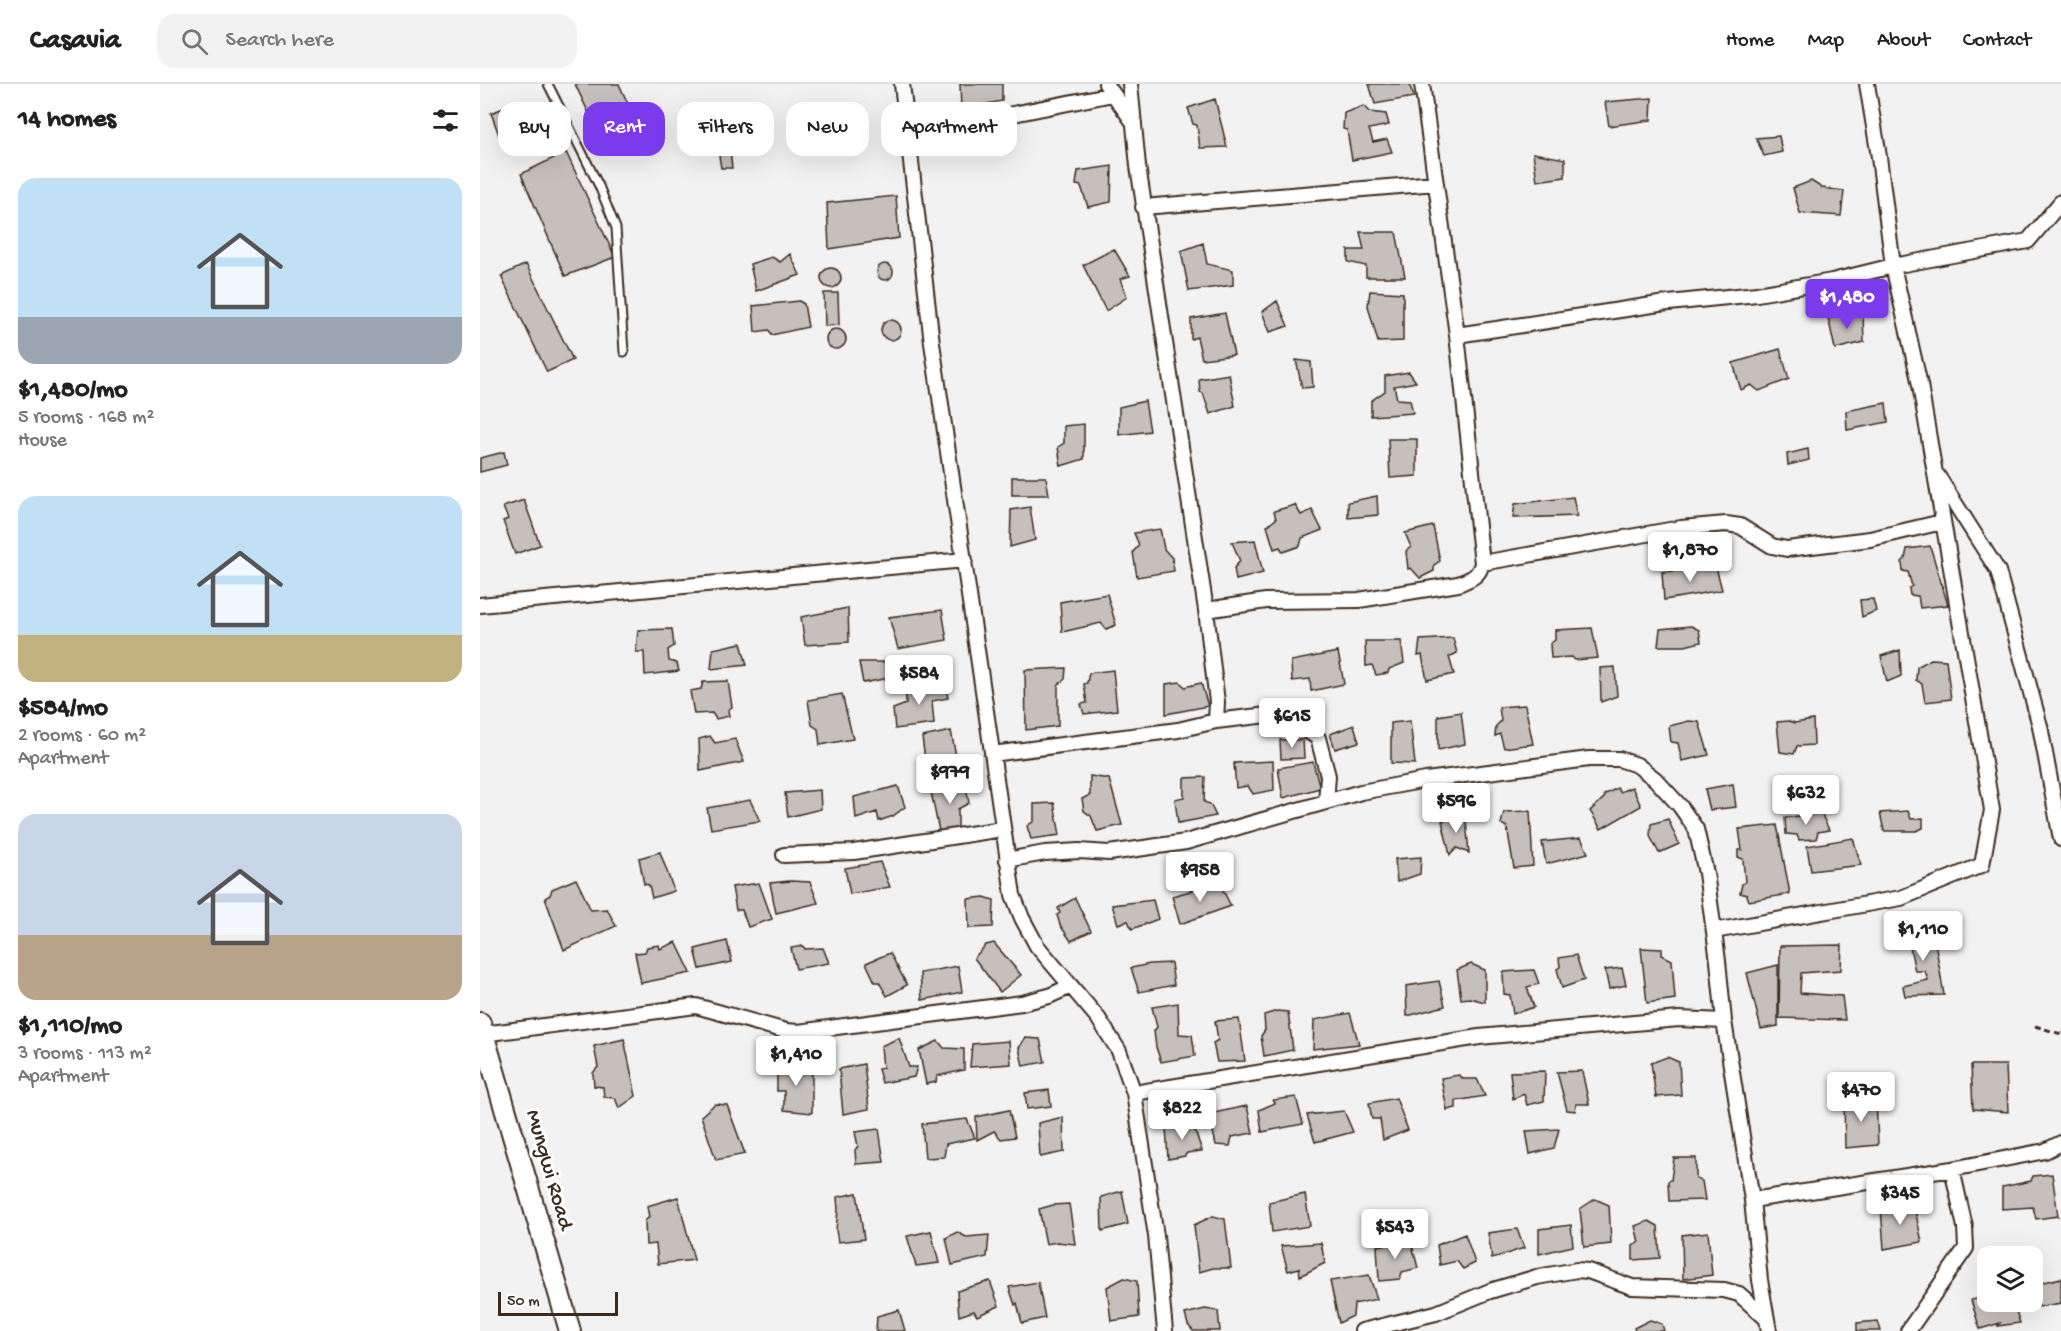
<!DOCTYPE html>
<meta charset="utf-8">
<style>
:root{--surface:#fff;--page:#f2f2f2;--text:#222;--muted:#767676;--line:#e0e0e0;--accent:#7c3aed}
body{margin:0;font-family:"Gochi Hand",sans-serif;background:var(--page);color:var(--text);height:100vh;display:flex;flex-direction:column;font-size:22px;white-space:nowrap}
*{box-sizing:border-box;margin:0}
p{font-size:20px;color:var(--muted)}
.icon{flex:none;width:33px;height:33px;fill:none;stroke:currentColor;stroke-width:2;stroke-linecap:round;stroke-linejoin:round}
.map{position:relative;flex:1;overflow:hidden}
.sheet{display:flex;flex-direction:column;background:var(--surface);width:480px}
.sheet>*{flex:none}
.banner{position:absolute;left:18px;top:18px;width:570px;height:54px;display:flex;gap:12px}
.tools{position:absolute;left:1497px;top:1162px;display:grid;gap:12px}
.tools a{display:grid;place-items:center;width:66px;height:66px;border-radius:12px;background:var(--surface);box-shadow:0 6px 24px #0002;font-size:30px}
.scale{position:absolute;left:18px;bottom:15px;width:120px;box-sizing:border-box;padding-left:6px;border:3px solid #3b2a1e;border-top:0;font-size:16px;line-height:21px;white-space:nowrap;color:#3b2a1e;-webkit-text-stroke:4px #fff;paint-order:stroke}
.price{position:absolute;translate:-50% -51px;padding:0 14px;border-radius:6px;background:#fff;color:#222;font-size:20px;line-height:39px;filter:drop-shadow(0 2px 3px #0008)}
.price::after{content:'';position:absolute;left:50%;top:36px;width:18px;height:14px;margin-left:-9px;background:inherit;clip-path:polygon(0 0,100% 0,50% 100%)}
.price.active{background:var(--accent);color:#fff}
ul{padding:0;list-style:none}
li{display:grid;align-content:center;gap:12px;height:318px;padding:0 18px}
li span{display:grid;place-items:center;height:186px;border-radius:18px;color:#555}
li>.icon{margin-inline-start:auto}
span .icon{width:108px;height:108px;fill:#fffc;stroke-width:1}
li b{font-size:26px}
h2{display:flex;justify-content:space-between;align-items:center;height:72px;padding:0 18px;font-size:26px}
.pill{padding:0 21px;border-radius:18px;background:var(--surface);box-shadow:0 6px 24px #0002;font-size:21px;line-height:54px}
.pill.active{background:var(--accent);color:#fff}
header{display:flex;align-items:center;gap:36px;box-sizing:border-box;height:84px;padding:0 30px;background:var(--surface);border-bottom:2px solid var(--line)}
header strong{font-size:28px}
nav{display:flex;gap:33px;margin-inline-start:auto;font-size:21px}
.search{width:420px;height:54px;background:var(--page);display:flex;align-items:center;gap:15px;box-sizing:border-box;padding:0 21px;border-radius:18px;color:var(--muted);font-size:22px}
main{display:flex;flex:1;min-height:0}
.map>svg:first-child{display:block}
.building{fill:#c6c0bd;stroke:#3b2a1e;stroke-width:1.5}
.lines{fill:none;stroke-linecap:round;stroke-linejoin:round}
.service-casing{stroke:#3b2a1e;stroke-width:11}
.minor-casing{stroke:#3b2a1e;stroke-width:18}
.secondary-casing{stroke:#3b2a1e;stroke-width:24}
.path{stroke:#3b2a1e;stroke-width:3;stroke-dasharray:6 4.5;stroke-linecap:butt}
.service{stroke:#fff;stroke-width:7}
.minor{stroke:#fff;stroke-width:14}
.secondary{stroke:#fff;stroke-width:20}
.labels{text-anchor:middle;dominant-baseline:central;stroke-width:6;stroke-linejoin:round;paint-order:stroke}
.street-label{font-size:22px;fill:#3b2a1e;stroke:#fff}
</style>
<header>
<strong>Casavia</strong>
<div class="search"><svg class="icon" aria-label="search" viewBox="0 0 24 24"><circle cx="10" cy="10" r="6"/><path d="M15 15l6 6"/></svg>Search here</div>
<nav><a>Home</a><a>Map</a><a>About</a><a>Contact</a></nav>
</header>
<main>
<section class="sheet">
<h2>14 homes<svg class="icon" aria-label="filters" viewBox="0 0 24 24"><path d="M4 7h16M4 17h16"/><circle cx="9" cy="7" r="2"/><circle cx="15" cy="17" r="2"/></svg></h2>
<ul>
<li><span style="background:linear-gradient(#bfe0f5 75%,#9aa5b1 0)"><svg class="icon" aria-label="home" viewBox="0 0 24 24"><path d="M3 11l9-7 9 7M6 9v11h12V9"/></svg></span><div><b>$1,480/mo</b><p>5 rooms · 168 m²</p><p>House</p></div></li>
<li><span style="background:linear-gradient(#bfe0f5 75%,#c2b280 0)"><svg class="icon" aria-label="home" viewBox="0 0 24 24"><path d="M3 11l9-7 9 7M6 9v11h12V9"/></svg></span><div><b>$584/mo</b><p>2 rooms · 60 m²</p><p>Apartment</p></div></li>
<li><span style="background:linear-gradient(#c9d6e8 65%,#b9a48a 0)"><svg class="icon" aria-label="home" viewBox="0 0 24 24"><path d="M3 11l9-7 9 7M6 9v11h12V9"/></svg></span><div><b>$1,110/mo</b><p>3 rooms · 113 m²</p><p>Apartment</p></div></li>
</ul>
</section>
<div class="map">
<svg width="1581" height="1247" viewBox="0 0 1581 1247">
<rect width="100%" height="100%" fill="#f3f2f2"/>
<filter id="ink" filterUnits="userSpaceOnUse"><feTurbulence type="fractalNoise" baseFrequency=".0167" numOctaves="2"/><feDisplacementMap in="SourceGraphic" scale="12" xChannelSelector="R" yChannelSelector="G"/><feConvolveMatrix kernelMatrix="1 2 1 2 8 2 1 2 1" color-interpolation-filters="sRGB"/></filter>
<g filter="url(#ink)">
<path class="building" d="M95,0H139L159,44L123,59Z
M480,0H522V17L481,25Z
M889,0H929L934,13L895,20Z
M1172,14L1171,36L1129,42L1125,18Z
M735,15L747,63L720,64L717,41L713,40L708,24Z
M34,20L50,48L23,62L11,29Z
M884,22L889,28L906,30L909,41L889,45L893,58L907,55L912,68L872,76L867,46L863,45L864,29Z
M263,23L269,50L249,57L252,84H241L232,28Z
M1299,52L1302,68L1284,72L1276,54Z
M86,68L135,173L85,192L41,90Z
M1053,69L1085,75V93L1057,97Z
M632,82L631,118L608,123L601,102L596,101L598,87Z
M1331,97L1342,104L1364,107L1361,132L1320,129L1313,104Z
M416,112L419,154L349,165L347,119Z
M880,148H916L925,193H886V182L868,178V166H884Z
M723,159L727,180L753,186V201L709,207L701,167Z
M634,165L650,192L640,195L647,213L626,227L603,181Z
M310,170L320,191L276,207L270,180L292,173L300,178Z
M397 188a8 8 0 1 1 16 0a8 8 0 1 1-16 0Z
M46,180L93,276L67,288L21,192Z
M341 194a10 10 0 1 1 20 0a10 10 0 1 1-20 0Z
M890,207L923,209V257L898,258L888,222Z
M344,209H358L359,241L345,242Z
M319,217L324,220L328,243L292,251L289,246L275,248L273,222Z
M797,217L808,242L790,248L782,228Z
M745,229L754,271L722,275L717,253L711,255V235Z
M1383,230L1384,258L1355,265L1348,233Z
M401 246a10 10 0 1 1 20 0a10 10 0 1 1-20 0Z
M346 255a10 10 0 1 1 20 0a10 10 0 1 1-20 0Z
M1300,265L1309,295L1279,307L1271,301L1261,306L1253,279Z
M816,276L831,278L833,303L822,304Z
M929,288L936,298L914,302L917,315L930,316L933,329L891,332V317L905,307V292Z
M749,290L755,322L730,330L723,309L720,308L719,295Z
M665,317L670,347L639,351V323Z
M1406,319L1408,338L1367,346L1366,327Z
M604,340V375L581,382L578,363L584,359V342Z
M908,355H937V392L910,394Z
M1328,365L1329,376L1308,381L1307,370Z
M24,368L27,381L0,388V374Z
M532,393H566L569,411H532Z
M897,412L898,431L868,434V418Z
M1093,413L1097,432L1033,434L1035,420Z
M44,416L60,461L35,470L23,437L28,435L23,423Z
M815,421L821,431L832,426L842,446L822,454L820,462L803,468L800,463L794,465L787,442L796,435L794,427Z
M550,423L555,456L530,463L531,426Z
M953,442L960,477L954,481V487L940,494L931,484L928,485L926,467L931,463L925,449Z
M680,445L684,465L692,474L694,487L657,493L653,468L659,461L654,449Z
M775,456L783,489L756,496L754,484L760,477L752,458Z
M1450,462L1468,521L1440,524L1438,512L1430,511L1429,504L1432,502L1428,488L1423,487L1422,478L1425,475L1427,465Z
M1236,483L1242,506L1184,516L1182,488Z
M627,510L636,541L626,545L621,539L582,548L580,518Z
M1393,515L1396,527L1382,533L1380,516Z
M368,524L369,558L325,561L321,533Z
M462,526L467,556L418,565L409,533Z
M1211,542L1219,546L1221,558L1205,562H1178L1180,545Z
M1112,544L1118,574L1095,576L1092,573L1071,574L1070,560L1075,556V546Z
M192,545L194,562L188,566L189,577L197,579L199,587L165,591L164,568H156L158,546Z
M973,554L977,569L969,573L974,590L947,596L942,571L938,572L940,556Z
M885,557H921L924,579L909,585L908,589L896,591L892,581L886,582Z
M261,559L267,581L231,585L233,565Z
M1420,566L1421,592L1407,598L1401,572Z
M858,568L864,600L831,607L830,595L812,597L811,577Z
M1451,575L1466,576L1471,615L1445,618L1442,600L1436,596L1437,583Z
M379,578H411L414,593L383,599Z
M1135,583L1137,612L1121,618L1120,584Z
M586,584L585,595L578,601V642L546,646L545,586Z
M633,586L637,626L604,630L601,620L607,619L604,600L607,599L609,589Z
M248,597L252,623L248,626L249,632L236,635L232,629L214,630L210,607L221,605L223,598Z
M459,597L465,600L468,614L452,617L454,640L415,645L413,625L426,620V605Z
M700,598L705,603L721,599L728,622L686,630V600Z
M362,610L373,655L340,661L338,645L332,641L328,616Z
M1045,621L1053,660L1024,664L1020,650L1015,652L1016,642L1021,637L1019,623Z
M981,628L985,660L958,666V632Z
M1333,636L1334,661L1317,662L1314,670L1300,668L1297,638L1309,637L1315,639Z
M930,637L935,680L911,679V639Z
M1209,637L1219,638L1229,671L1202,677L1198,659L1191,658L1189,642Z
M874,641L879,658L855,665L850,650Z
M471,647L478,682L447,690L442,653Z
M230,652L235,659L255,655L264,678L220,687L219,655Z
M800,656H823L824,674L801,675Z
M793,677L794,706L773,710L768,702L756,704L754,679Z
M833,678L840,704L803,714L798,684Z
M610,692L629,695L642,741L617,747L611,732L604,727L602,715L610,711Z
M725,693L724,718L730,720L736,732L698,739L695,715L704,713V694Z
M485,697L489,719L478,725V745L459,747L451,708Z
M1253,700L1256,723L1230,726L1225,705Z
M418,702L425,723L413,732L399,737L397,728L376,735L374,713Z
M1152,703L1161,722L1121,745L1110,727L1125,713L1124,711L1137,704L1140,708Z
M340,706L341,725L308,733L305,709Z
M270,716L280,737L231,745L227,724Z
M574,719L580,751L551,755L547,742L554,737V720Z
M1050,727L1053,782L1034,784L1027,743L1021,740L1024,728Z
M1428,727L1431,735L1443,734V744L1436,747H1404L1400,729Z
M1341,729L1349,746L1338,748L1336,755L1319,756L1317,751L1306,750L1305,734Z
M977,731L986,737L989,769L977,764L970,771L962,737Z
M1188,735L1199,760L1179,769L1170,752L1171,740Z
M1297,741L1310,810L1269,817L1267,811L1260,809L1262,800L1265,798L1263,775L1258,773V766H1262L1259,745Z
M1101,754L1108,769L1066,780L1062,758Z
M1373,754L1381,781L1331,787L1327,762Z
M180,768L194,807L172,814L169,801L164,800L159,774Z
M941,773L940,790L917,798L915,775Z
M400,778L410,803L370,810L365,784Z
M96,795L111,826L127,825L136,842L84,866L65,814L70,811L72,805Z
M310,797L330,798L338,819L296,829L290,799Z
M279,799L292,835L268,843L262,826H256L252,803Z
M739,799L751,822L700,840L692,812Z
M504,813L514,816L513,843L489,844L488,815Z
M595,814L611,847L591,857L580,841L577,831L580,829L578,824Z
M673,816L678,835L652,845L648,837L638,840L632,821Z
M1421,844L1453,846L1464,911L1425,912L1423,902L1448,896L1445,887H1435L1430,863L1418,862Z
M247,857L252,878L220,885L215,865Z
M196,858L211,889L161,899L155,869L165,868L167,863L179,861L180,865Z
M514,859L541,891L520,908L494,874L506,861Z
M1362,861L1361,886L1321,889L1320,909L1362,912L1365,936L1299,934L1300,862Z
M323,862L325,865L343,864L349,879L316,885L311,864Z
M1161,864L1182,865V871L1192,876L1195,915L1167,919Z
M410,869L427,901L407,912L399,898H395L386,879Z
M1096,871L1104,896L1082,904L1077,885L1080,883L1079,874Z
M691,879L694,901L659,908L651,884L670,880Z
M991,880L1005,886V918L990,914L981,915L977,886Z
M1298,881V942L1281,945L1267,889Z
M478,882L482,908L442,916L440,889Z
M1142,884L1146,901L1129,905L1125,886Z
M1054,886L1059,900L1047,903L1054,923L1033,930L1030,911L1024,910L1023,888Z
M959,897L965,922L927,932L926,902Z
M698,919L699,950L712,951L715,972L681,978L676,963L674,947L677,943L672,923Z
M797,927L808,928L813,966L784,972L781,952L785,946L784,931Z
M870,929L879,960L833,965L834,936Z
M759,935L765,977L737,978L733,959L738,956L735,937Z
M419,954L429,983H437L434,993L402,999L398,985L403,984L401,962Z
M545,954L560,955L565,978L543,982L539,964Z
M144,955L156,1012L139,1024L135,1014L124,1013L123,1003L114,1002L113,989L118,983L114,962Z
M458,957L464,964L484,965V986L457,992L456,998L446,1000L439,966Z
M529,957L531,980L490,983L492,960Z
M1187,973L1199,978L1201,1011L1176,1013L1171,979Z
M332,980V1029L304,1026V1007H297V982Z
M384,980L389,1025L363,1030L359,985Z
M1491,981H1526L1528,1028L1493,1025Z
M1065,987L1064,1017L1047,1021L1044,1010L1033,1015L1030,988Z
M1102,987L1109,1020H1096L1095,1027L1087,1026L1077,988Z
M979,991L983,995H997L1005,1012L976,1017V1024L967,1026L961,994Z
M569,1006L571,1022L547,1025L545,1009Z
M816,1013L823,1040L782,1048L779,1026L795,1019L793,1016Z
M916,1014L928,1046L903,1056L900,1035H892L889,1019Z
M1396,1014L1398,1061L1365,1064L1364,1016Z
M235,1020L247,1021L265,1070L236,1076L221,1032Z
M767,1022L773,1049L752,1053L750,1062L736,1061L729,1030Z
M529,1026L535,1053L521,1055L514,1047L497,1056L496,1033Z
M864,1027L873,1048L835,1058L827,1031Z
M583,1033L584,1068L560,1073L558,1039Z
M487,1035L495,1054L466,1060L464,1073L445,1074L442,1040Z
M713,1041L722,1067L707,1069L705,1072L688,1075L686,1043Z
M399,1045L404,1078L376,1080L375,1066L378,1062L375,1048Z
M1079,1045L1074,1064L1050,1070L1046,1047Z
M1194,1074H1216V1095L1222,1097L1225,1116L1189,1117L1188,1097L1191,1096Z
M1572,1090L1578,1132L1556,1135L1553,1123L1522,1125V1103L1551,1097L1553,1092Z
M642,1107L648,1140L622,1147L621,1113Z
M377,1109L384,1155L358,1158L356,1146L358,1126L357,1113Z
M825,1110L830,1142L792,1148L789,1118Z
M198,1113L214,1176L178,1180L176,1160L166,1161L165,1137L169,1133L167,1122Z
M1115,1115L1129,1121L1131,1160L1104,1163L1100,1125Z
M589,1120L595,1160L577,1158L566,1160L559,1125L573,1121Z
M1434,1121L1442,1158L1404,1165L1401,1123Z
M733,1132L745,1135L751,1184H733L719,1188L714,1141Z
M1169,1137L1178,1142L1180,1174L1153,1176V1162L1159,1158L1155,1142Z
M1091,1141L1093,1162L1059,1170V1145Z
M1037,1145L1044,1164L1012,1175L1008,1149Z
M451,1147L459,1179L436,1182L427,1152Z
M477,1148L486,1153L509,1151L507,1173L472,1181L466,1154Z
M1228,1148L1232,1191L1203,1195L1202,1151Z
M985,1150L995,1179L983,1185L977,1177L960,1181L957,1161Z
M931,1157L938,1184L922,1188L920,1195L899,1197L897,1162Z
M841,1159L845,1179L820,1192L819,1184L808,1187L801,1162Z
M889,1191L897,1215L874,1220L873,1232L859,1239L850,1197Z
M644,1194L657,1197L659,1233L631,1237L627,1203Z
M1581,1194V1219L1559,1223L1555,1200Z
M510,1197L519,1222L497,1232L494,1227L479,1232L477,1207Z
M558,1198L565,1234L542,1239L537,1219L535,1221L529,1203Z
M1508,1213V1218H1533L1540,1239L1518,1242L1520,1239L1500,1245L1491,1216Z
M725,1225L738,1227L740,1247H713L708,1241L705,1230Z
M419,1226L425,1247H396L397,1232Z
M1170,1236L1182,1240L1184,1247H1155L1154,1244Z
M1398,1237L1401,1247H1377V1239Z"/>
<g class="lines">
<defs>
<path id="service" d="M68,0L119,102L136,144L144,268"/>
<path id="minor" d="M422,0L452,259L533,811L542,834L557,862L618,934L639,967L654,1009L676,1152L685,1247
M626,0L654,39
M650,0L658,82L726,526L737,618L736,637
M428,51L633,10
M663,123L956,99
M977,251L1179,220L1277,210L1352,197L1413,182L1548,157L1581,118
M1457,391L1518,487L1560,642L1581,755
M1002,479L1201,444L1246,440L1260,442L1292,462L1307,465L1390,455L1462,438
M0,521L485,476
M726,526L786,517L879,516L978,500C990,495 999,493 1002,479L977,251L942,0
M512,670L698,646L736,637L796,630L804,631L838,654L848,692L846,718
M304,771L374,768L522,745
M527,776L565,769L599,767L629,769L706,758L881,708L946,696L1109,675H1139L1157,681L1175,695L1200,722L1216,745L1226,789L1238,877L1244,937L1272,1116L1280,1196L1289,1247
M1234,847L1421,814L1502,781L1512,726L1440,301L1413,182L1399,73L1387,0
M3,950L216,922L306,947L318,948L542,919L569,912L591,902
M654,1009L999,953L1199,935L1244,937
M1272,1116L1472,1085L1565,1067L1581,1059
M882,1247L956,1229L1010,1207L1057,1193L1097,1186L1108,1187L1152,1203L1244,1206L1259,1210L1287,1235
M1428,1247L1486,1164L1485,1143L1472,1085"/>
<path id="secondary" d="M0,939L90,1247"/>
</defs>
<use href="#service" class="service-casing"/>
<use href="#minor" class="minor-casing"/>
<use href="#secondary" class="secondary-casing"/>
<path class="path" d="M1555,942L1581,950"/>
<use href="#service" class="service"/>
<use href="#minor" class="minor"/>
<use href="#secondary" class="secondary"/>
</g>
</g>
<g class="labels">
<g class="street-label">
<text transform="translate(68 1086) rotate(74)">Mungwi Road</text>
</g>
</g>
</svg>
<div class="tools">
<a><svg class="icon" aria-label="layers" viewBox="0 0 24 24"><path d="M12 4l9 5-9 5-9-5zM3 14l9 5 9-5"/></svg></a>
</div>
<div class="scale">50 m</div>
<b class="price active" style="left:1367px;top:246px">$1,480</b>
<b class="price" style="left:1210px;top:499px">$1,870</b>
<b class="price" style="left:439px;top:622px">$584</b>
<b class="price" style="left:812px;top:665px">$615</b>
<b class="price" style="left:470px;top:721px">$979</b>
<b class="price" style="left:1326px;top:742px">$632</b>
<b class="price" style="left:976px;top:750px">$596</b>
<b class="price" style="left:720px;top:819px">$958</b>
<b class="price" style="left:1443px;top:878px">$1,110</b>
<b class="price" style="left:316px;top:1003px">$1,410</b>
<b class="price" style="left:1381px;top:1039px">$470</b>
<b class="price" style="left:702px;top:1057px">$822</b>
<b class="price" style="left:1420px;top:1142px">$345</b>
<b class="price" style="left:915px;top:1176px">$543</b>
<div class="banner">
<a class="pill">Buy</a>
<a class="pill active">Rent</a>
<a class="pill">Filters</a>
<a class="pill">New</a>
<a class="pill">Apartment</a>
</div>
</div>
</main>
